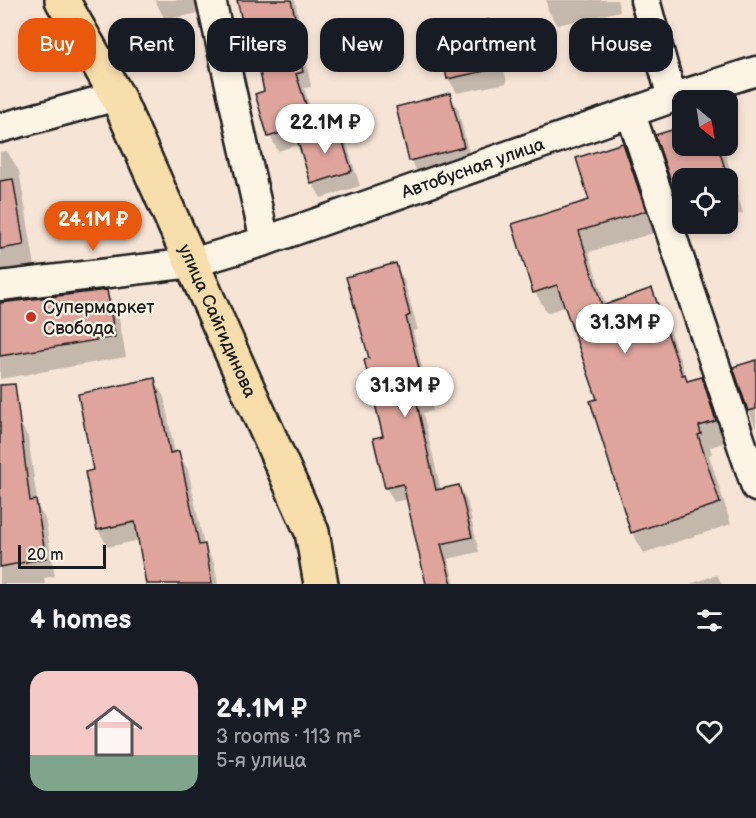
<!DOCTYPE html>
<meta charset="utf-8">
<style>
:root{--surface:#171b24;--page:#242831;--text:#f1f3f6;--muted:#9ea1a6;--accent:#ea580c}
body{margin:0;font-family:"Balsamiq Sans",sans-serif;background:var(--page);color:var(--text);height:100vh;display:flex;flex-direction:column;font-size:22px;white-space:nowrap}
*{box-sizing:border-box;margin:0}
p{font-size:20px;color:var(--muted)}
.icon{flex:none;width:33px;height:33px;fill:none;stroke:currentColor;stroke-width:2;stroke-linecap:round;stroke-linejoin:round}
.map{position:relative;height:584px;overflow:hidden}
.details{display:flex;flex-direction:column;background:var(--surface);flex:1}
.details>*{flex:none}
.hud{position:absolute;left:18px;top:18px;width:720px;height:54px;display:flex;gap:12px}
.needle{width:39px;rotate:150deg}
.buttons{position:absolute;left:672px;top:90px;display:grid;gap:12px}
.buttons a{display:grid;place-items:center;width:66px;height:66px;border-radius:12px;background:var(--surface);box-shadow:0 3px 9px #0003;font-size:30px}
.scale{position:absolute;left:18px;bottom:15px;width:88px;box-sizing:border-box;padding-left:6px;border:3px solid #1c1c1c;border-top:0;font-size:16px;line-height:21px;white-space:nowrap;color:#1c1c1c;-webkit-text-stroke:4px #fcf5e5;paint-order:stroke}
.price{position:absolute;translate:-50% -51px;padding:0 14px;border-radius:21px;background:#fff;color:#222;font-size:20px;line-height:39px;filter:drop-shadow(0 2px 3px #0008)}
.price::after{content:'';position:absolute;left:50%;top:36px;width:18px;height:14px;margin-left:-9px;background:inherit;clip-path:polygon(0 0,100% 0,50% 100%)}
.price.selected{background:var(--accent);color:#fff}
ul{padding:0;list-style:none}
li{display:flex;align-items:center;gap:18px;height:150px;padding:0 30px}
li span{display:grid;place-items:center;flex:none;width:168px;height:120px;border-radius:18px;color:#555}
li>.icon{margin-inline-start:auto}
span .icon{width:72px;height:72px;fill:#fffc;stroke-width:1}
li b{font-size:26px}
h2{display:flex;justify-content:space-between;align-items:center;height:72px;padding:0 30px;font-size:26px}
.pill{padding:0 21px;border-radius:18px;background:var(--surface);box-shadow:0 3px 9px #0003;font-size:21px;line-height:54px}
.pill.selected{background:var(--accent);color:#fff}
.map>svg:first-child{display:block}
.shadow{fill:#0003}
.building{fill:#dfa59d;stroke:#1c1c1c;stroke-width:1.5}
.lines{fill:none;stroke-linecap:round;stroke-linejoin:round}
.minor-casing{stroke:#1c1c1c;stroke-width:33}
.major-casing{stroke:#1c1c1c;stroke-width:38}
.minor{stroke:#fcf5e5;stroke-width:28}
.major{stroke:#f8deab;stroke-width:33}
.poi-dot{fill:#c8321e;stroke:#fcf5e5;stroke-width:2}
.labels{text-anchor:middle;dominant-baseline:central;stroke-width:4.5;stroke-linejoin:round;paint-order:stroke}
.street-label{font-size:18px;fill:#1c1c1c;stroke:#fcf5e5}
.poi-label{font-size:18px;fill:#1c1c1c;stroke:#fcf5e5;text-anchor:start}
</style>
<div class="map">
<svg width="756" height="584" viewBox="0 0 756 584">
<rect width="100%" height="100%" fill="#f6e5d7"/>
<filter id="ink" filterUnits="userSpaceOnUse"><feTurbulence type="fractalNoise" baseFrequency=".0167" numOctaves="2"/><feDisplacementMap in="SourceGraphic" scale="12" xChannelSelector="R" yChannelSelector="G"/><feConvolveMatrix kernelMatrix="1 2 1 2 8 2 1 2 1" color-interpolation-filters="sRGB"/></filter>
<g filter="url(#ink)">
<path class="shadow" d="M155,0H196L199,13L165,20Z
M238,0H295L311,87L304,88L318,134L337,128L346,142L360,186L321,198L313,184L300,144L278,151L270,136L266,92Z
M546,0H617L620,11L557,25L548,10Z
M489,22L497,36L507,83L457,93L448,78Z
M449,95L458,109L471,162L419,175L411,160Z
M682,129V146H723L743,213L728,218V178H682V209L657,136Z
M623,145L635,166L657,232L589,252L606,306L651,290L663,311L688,382L701,378L713,399L727,442L710,447L712,454L709,455L731,524L644,553L632,532L599,400L566,306L547,313L535,292Z
M7,151L19,171L35,266L0,272V152Z
M691,224H707L693,228Z
M395,265L404,280L418,330L413,331L433,411L423,413L441,491L459,486L467,501L479,552L448,559L455,584H428L408,499L394,502L386,487L385,437L371,359Z
M106,291L118,312L126,357L0,379V304Z
M756,361V430L735,368Z
M154,380L164,397L175,454L178,453L188,470L204,546L214,563L218,584H148L140,540L108,547L98,530L95,471Z
M18,420L28,437L38,507L45,519L55,576L44,578L45,584H0V422Z
M717,575L722,584H690Z"/>
<path class="building" d="M237,0H291L296,21L293,22L303,72L296,74L312,123L268,137L255,94L264,91L251,31L245,33Z
M489,20L499,68L447,79L437,30Z
M450,93L464,147L409,161L396,107Z
M338,126L352,171L311,184L297,139Z
M682,127V146H718L728,178H682V200L678,202L655,135Z
M623,143L646,211L579,231L602,306L652,288L682,375L685,374L687,381L702,377L716,421L699,426L701,434L698,435L720,503L631,533L590,401L597,399L557,285L533,293L512,224L589,200L576,158Z
M13,179L24,245L0,249V181Z
M396,263L410,315L406,317L426,396L416,399L436,490L459,485L472,537L441,544L452,584H426L403,484L385,488L373,438L383,436L364,360L369,358L346,277Z
M107,290L115,337L0,356V303Z
M756,360V409L748,411L733,367Z
M155,378L170,453L179,451L199,545L205,544L212,584H146L135,522L97,530L85,472L93,470L78,394Z
M15,384L30,501L36,500L46,558L0,567V385Z"/>
<g class="lines">
<defs>
<g id="minor">
<path d="M211,0L265,241"/>
<path d="M645,0L672,98"/>
<path d="M631,114L756,487"/>
<path d="M0,128L117,96"/>
<path id="s1" d="M0,286L192,263L265,241L672,98L756,71"/>
</g>
<g id="major">
<path id="s2" d="M62,0L117,96L312,532L321,584"/>
</g>
</defs>
<use href="#minor" class="minor-casing"/>
<use href="#major" class="major-casing"/>
<use href="#minor" class="minor"/>
<use href="#major" class="major"/>
</g>
</g>
<circle class="poi-dot" cx="31" cy="317" r="6"/>
<g class="labels">
<g class="street-label">
<text stroke="none"><textPath href="#s1" startOffset="490">Автобусная улица</textPath></text>
<text stroke="none"><textPath href="#s2" startOffset="357">улица Сайгидинова</textPath></text>
</g>
<g class="poi-label">
<text x="43" y="307">Супермаркет<tspan x="43" dy="21">Свобода</tspan></text>
</g>
</g>
</svg>
<div class="buttons">
<a><svg class="needle" viewBox="-14 -14 28 28"><path d="M0-13l5 13h-10z" fill="#e53935"/><path d="M0 13l5-13h-10z" fill="#9ea1a6"/></svg></a>
<a><svg class="icon" aria-label="locate" viewBox="0 0 24 24"><circle cx="12" cy="12" r="6"/><path d="M12 2v4M12 18v4M2 12h4M18 12h4"/></svg></a>
</div>
<div class="scale">20 m</div>
<b class="price" style="left:325px;top:155px">22.1M ₽</b>
<b class="price selected" style="left:93px;top:252px">24.1M ₽</b>
<b class="price" style="left:625px;top:355px">31.3M ₽</b>
<b class="price" style="left:405px;top:418px">31.3M ₽</b>
<div class="hud">
<a class="pill selected">Buy</a>
<a class="pill">Rent</a>
<a class="pill">Filters</a>
<a class="pill">New</a>
<a class="pill">Apartment</a>
<a class="pill">House</a>
</div>
</div>
<section class="details">
<h2>4 homes<svg class="icon" aria-label="filters" viewBox="0 0 24 24"><path d="M4 7h16M4 17h16"/><circle cx="9" cy="7" r="2"/><circle cx="15" cy="17" r="2"/></svg></h2>
<ul>
<li><span style="background:linear-gradient(#f6c9c9 70%,#7fa58c 0)"><svg class="icon" aria-label="home" viewBox="0 0 24 24"><path d="M3 11l9-7 9 7M6 9v11h12V9"/></svg></span><div><b>24.1M ₽</b><p>3 rooms · 113 m²</p><p>5-я улица</p></div><svg class="icon" aria-label="heart" viewBox="0 0 24 24"><path d="M12 20l-8-8c-3-5 5-10 8-4 3-6 11-1 8 4z"/></svg></li>
</ul>
</section>
